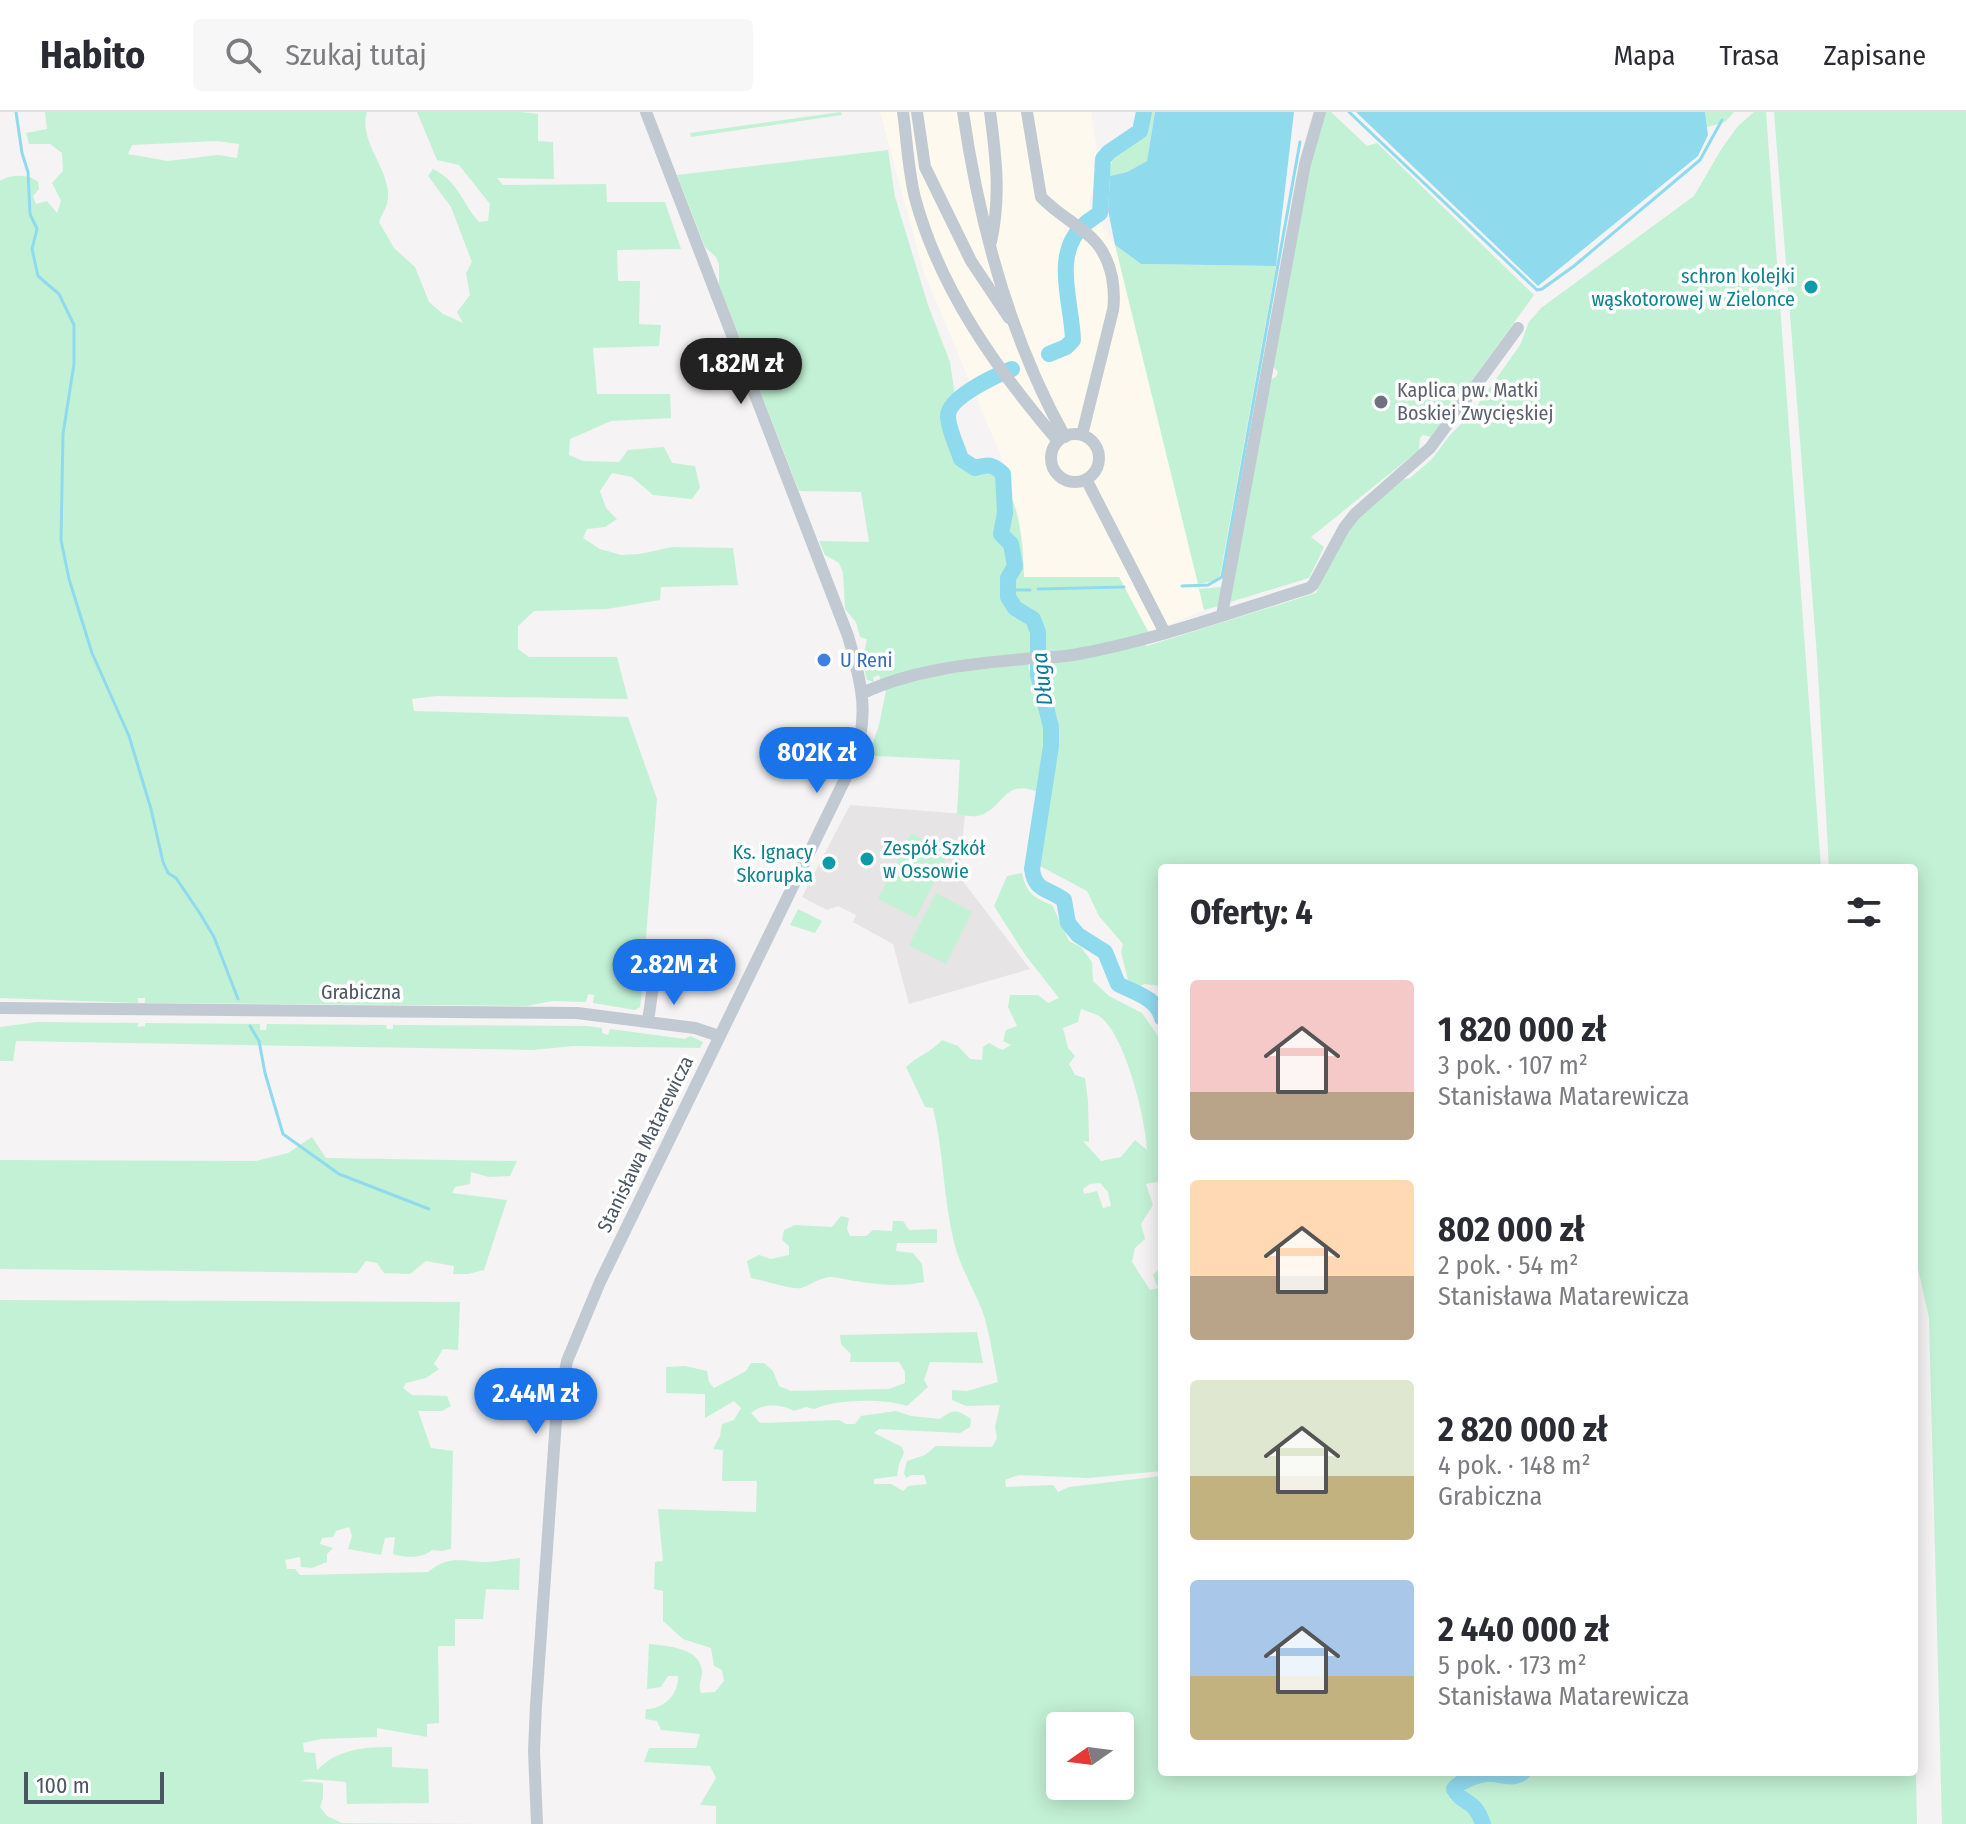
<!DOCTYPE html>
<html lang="pl">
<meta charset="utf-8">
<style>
:root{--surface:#fff;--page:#f7f7f7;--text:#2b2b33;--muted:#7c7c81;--line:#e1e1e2;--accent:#1a73e8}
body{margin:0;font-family:"Fira Sans Condensed",sans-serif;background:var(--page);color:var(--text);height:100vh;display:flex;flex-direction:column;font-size:30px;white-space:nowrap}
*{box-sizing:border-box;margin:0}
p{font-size:26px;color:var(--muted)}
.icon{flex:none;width:44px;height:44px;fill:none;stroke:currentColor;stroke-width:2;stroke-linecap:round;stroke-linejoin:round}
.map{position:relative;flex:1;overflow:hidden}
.side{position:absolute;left:1158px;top:752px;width:760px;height:912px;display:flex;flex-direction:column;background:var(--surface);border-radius:8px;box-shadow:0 4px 20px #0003}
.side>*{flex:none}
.needle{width:52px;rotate:256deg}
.buttons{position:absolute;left:1046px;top:1600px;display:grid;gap:16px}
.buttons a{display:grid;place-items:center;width:88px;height:88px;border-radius:8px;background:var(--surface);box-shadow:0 4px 20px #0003;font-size:40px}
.scale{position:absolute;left:24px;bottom:20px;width:140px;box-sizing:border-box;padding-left:8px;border:4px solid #4a5661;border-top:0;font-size:22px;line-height:28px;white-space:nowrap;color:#4a5661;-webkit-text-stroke:6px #fff;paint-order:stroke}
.price{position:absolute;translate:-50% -68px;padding:0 18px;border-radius:28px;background:var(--accent);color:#fff;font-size:26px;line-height:52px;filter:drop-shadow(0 2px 4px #0008)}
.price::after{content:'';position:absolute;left:50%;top:48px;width:24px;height:18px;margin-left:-12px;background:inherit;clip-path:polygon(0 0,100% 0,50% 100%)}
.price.active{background:#222;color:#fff}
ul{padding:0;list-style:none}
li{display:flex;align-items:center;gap:24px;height:200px;padding:0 32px}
li span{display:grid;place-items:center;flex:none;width:224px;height:160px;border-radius:8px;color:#555}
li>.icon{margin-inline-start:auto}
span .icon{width:96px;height:96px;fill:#fffc;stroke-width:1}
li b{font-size:34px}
h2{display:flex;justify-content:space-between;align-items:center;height:96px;padding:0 32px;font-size:34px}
header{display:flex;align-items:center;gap:48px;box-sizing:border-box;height:112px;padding:0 40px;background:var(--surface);border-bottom:2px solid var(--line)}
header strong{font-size:38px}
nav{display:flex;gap:44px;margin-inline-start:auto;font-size:28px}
.search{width:560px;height:72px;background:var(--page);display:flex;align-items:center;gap:20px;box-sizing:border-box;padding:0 28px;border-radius:8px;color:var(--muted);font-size:30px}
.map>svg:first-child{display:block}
.commercial{fill:#fdf9ef}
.education{fill:#e6e4e5}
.green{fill:#c3f1d5;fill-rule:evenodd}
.water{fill:#90daee}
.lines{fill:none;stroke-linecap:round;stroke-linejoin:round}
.stream{stroke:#90daee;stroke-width:3}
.river{stroke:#90daee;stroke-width:16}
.minor{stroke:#c1cad2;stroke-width:12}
.culture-dot{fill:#0f9aa8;stroke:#fff;stroke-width:3}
.worship-dot{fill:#6b7280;stroke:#fff;stroke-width:3}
.shop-dot{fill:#3f7fe0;stroke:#fff;stroke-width:3}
.labels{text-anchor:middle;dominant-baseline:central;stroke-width:7;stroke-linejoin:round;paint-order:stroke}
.culture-label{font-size:20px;fill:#0d838f;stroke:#fff;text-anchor:end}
.worship-label{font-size:20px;fill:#5b616d;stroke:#fff;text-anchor:start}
.shop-label{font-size:20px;fill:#366cbe;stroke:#fff;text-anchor:start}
.street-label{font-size:20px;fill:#4a5661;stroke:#fff}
.water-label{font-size:22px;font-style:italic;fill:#0c7c9b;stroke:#fff}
</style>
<header>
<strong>Habito</strong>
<div class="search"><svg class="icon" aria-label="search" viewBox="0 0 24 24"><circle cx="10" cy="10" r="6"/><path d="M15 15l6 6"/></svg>Szukaj tutaj</div>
<nav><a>Mapa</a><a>Trasa</a><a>Zapisane</a></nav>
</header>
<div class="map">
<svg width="1966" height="1712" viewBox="0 0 1966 1712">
<rect width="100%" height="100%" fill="#f5f3f3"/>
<path class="commercial" d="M880,0H1091L1099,51L1089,93L1115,133L1241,153L1276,154L1247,244L1220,464L1214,469L1198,472L1204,498L1149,521L1119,465H1024L1023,432L1018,402L1010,381L1008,361L923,158Z"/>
<path class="education" d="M850,693L965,702L959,764L1030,857L909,892L893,832L853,810L856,803L838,794L827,798L802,785Z"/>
<path class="green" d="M45,0H367C357,31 395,61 387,92C385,98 381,104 379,110L394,136L415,155L429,190L443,202L463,211L457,200L470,183L466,161L472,150L451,95L428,64L433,57C459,70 462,91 479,110L488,109L490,92L459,53L437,48L417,0H521L538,2V29L553,30L554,67L497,66L503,73L606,72L607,90H665L681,137L617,138L618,169H640L639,212L661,213L659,234L593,236L597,282H670L671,306L611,309L570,327L569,343L583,349L619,350L628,338L664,335L672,351L695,354L700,376L692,387L653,383L632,365L612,361L600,379L606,396L617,407L605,415L587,417L583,426L600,437L621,443L640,442L672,435L733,436L738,473L661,475L660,488L607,497L534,499L518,514V537L529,545H617L628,587L437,584L412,587L414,599L628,605L657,687L641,888L640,895L635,898L593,891L594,883L588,882L586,890L552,889L527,894L145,891V886H138V891L0,886V69C10,62 29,62 38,70L39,77L33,84L36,92L47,89L57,101L61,89L52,71L63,59L62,41L50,32H29L26,21L47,17ZM216,29L239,32L237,46L218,43L168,49L128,42L132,33Z
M841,0L842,3L691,25L690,21Z
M1150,0H1155L1147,49L1127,60L1110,64C1111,23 1144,44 1150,0Z
M1323,0H1331L1367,34L1377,31L1534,183L1431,325L1423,323L1420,326L1419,338L1311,425L1324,435L1309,466L1227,491L1268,269L1276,265L1278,260L1272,253L1309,55Z
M1705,0H1734L1725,10L1707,15Z
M1754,0H1766L1821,756H1162V874L1144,872L1138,875L1128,868L1121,840L1123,832L1099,804L1087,779L1038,753L1058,609L1049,579L1048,549L1141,531L1147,534L1316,481L1346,419L1359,404L1401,368L1410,366L1432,347L1450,323L1472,301L1520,233L1529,210L1541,196L1694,84L1722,36L1738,14Z
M1774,0H1966V1712H1942L1929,1206L1914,1138V756H1829L1817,544Z
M888,38L895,85L928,193L950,250L955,284C951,287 947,289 945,292C938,304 951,349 963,357C974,364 990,350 997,364C1005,382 994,403 996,421C998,431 1008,438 1010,449C1009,456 1004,459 1002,466C995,488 1016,502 1031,513L1035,535L1033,543L881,570L879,563L873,565L874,570L867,568L862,549L867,527L860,525L856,510L845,497L843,461L839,451L825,443L819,429L869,430L861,380L799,379L719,173V153L716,145L705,135L677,63Z
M1115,133L1141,152L1276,154L1220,464L1214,469L1198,472Z
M1010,381C1021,409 1023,435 1024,465H1119L1149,521L1047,544L1037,505L1015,487L1010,480V471L1017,458L1018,443L1005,416Z
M1222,475L1219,494L1204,498L1199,477Z
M1028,551C1030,567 1038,577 1043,592C1053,619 1043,653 1038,680C1002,665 1005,698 977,704C971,705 963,703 957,702L960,648L875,644L870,639L879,613L887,574L909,567Z
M911,721L949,740L916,806L878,787Z
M1022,761C1026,781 1034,786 1052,793L1069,829L1081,835L1092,850L1093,869L1109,884L1142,901L1162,930V1069L1146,1072L1153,1093L1141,1112L1145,1127L1135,1136L1132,1150L1150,1178L1158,1176L1153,1163L1162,1154V1359L1088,1366L1019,1363L1005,1368L1006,1375L1053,1373L1058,1380L1069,1375L1162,1364V1660H1473L1453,1670L1476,1668L1482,1660H1914V1570L1917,1712H716V1694L700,1693L716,1666L710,1654L644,1650L649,1636H696L700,1622L661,1618L657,1609L645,1607L646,1597C664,1597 679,1582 678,1564H668L661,1575L647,1577L649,1532C666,1534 703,1535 702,1562C701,1570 698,1572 701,1581L715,1580L724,1569L722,1558L714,1554L711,1536L683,1527L663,1509V1479L654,1477L655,1450L663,1449L658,1397L756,1400L757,1369H722L723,1338L713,1337L720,1324L722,1312L734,1308L741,1296L734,1289L705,1306V1282L666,1281V1255L685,1254L707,1259L709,1270L714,1276L746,1259L751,1251H764L773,1259L779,1274L791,1279L889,1277L905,1271V1260L899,1250H850L851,1242L841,1232L840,1223L977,1220L983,1251L930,1250L924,1268L928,1275L907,1294C884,1286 835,1287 814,1297L806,1295L794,1299C781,1292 763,1291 751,1301L760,1311L839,1308L846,1312H855L861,1304L896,1299L911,1304L940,1307C953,1297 957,1297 971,1307L970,1315L960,1321L879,1317L874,1321L902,1335L904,1341L899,1352L897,1364L874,1367V1372H891L903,1379L908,1374L927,1372L924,1363H912L906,1366L904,1361L907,1349L925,1343L936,1334L992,1335L997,1326L995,1315L1000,1293L966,1294L952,1288V1278L967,1279L998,1270C993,1246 990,1221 982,1198C973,1175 959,1153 954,1130C943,1086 944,1041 933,996L925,995L906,955C918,944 931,940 942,928L958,934L970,947L982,948L983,935L989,931L1002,938L1011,933L1003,929L1006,918L1017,914L1008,895L1010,883H1038L1048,891L1059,886L1026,844L994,794L1007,764ZM1081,897C1086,899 1094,901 1099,904C1125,921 1146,1008 1147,1038L1135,1028L1121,1045L1101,1049L1083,1029L1089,1030L1088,989L1085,966L1075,963L1069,952L1075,944L1068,936L1063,916L1078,910ZM1100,1071L1108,1080L1111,1094L1103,1096L1097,1079L1084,1082L1083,1077L1090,1072ZM1120,1614V1674H1060V1614Z
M936,781L972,800L946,852L909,833Z
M798,797L822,809L815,821L790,813Z
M37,910L138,911V915L145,914V911L260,912V918H266L267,912L386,913L387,917H393V913L587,914L602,916V921L608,923L610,917L685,927L690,924L703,930L700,936L574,934L532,938L16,929L13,949H0V915Z
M312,1025L326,1046L517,1049L510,1064L489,1065L471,1060L470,1072L455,1075L452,1081L507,1088L484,1158L468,1162H453L454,1154L426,1149L410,1162L384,1161L377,1151L366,1149L357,1161L0,1157V1048L256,1049L288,1041Z
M841,1104L849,1106L847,1117L850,1124H866L873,1118L892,1119L893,1109H903L909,1118L937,1117V1131H897L896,1139L913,1141L922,1152L924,1170C900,1175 879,1173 855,1169C847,1168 838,1165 830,1165C818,1166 811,1173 801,1176C791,1178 763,1168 751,1166L747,1149L759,1143L771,1147L789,1143V1134L782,1128L784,1118L795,1113L832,1115Z
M0,1188L460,1190L458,1238L443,1237L434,1252L439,1257L426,1266L406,1271L403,1276L412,1283L447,1284L451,1294L442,1299H418L431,1336L453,1339L451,1437L442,1439L432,1438C421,1447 407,1446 393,1442L395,1425L385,1426L381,1443L348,1437L352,1424L349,1415L336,1419L333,1425L322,1426L320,1432L333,1436L327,1442V1450L312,1456L301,1455L300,1445L285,1448L287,1457H295L300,1463L428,1460C450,1442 462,1450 488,1450C499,1449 509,1447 520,1446L519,1478L486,1477L483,1507H455V1534H438L439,1611L427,1612V1625L377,1616V1625L321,1627L303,1631L304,1640L315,1641L317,1658C338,1637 363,1635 392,1635V1655L428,1657L429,1691L347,1692L346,1670L311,1667L300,1669L323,1671V1686L320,1695L327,1704L342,1711L479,1712H0Z"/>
<path class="water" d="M1155,0H1294L1276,154L1141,152L1115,133L1108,98L1110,64L1127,60L1147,49Z
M1356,0H1705L1708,23L1698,44L1538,174Z"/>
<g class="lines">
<path class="stream" d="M16,0L22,41L28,60L30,102L37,117L32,137L38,164L59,182L74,213V252L63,322L61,428L69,467L92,541L129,624L151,697L163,750L168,761L176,766L199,800L214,825L238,887
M1349,0L1537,178L1542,177L1574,154L1700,48L1722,8
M1182,474L1208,473L1222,465L1300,30
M1038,477L1124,475
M1007,478H1030
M250,914L259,929L265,961L283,1022L339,1062L429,1097"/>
<path class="river" d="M1049,242L1066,235L1073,228C1072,190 1051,141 1085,112C1089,108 1095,105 1100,101L1103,47L1109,40L1140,19L1144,0
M1012,257C997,263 948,285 948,304C948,317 957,334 961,347L975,356C989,352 993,352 1003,362L1005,401L1001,422L1011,432L1015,454L1008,466V485L1015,496L1033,507L1038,520V563L1051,615V634L1032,757C1035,780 1048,776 1064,788L1068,811L1078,823L1105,840L1118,872C1135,881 1157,886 1162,906
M1483,1712C1474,1685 1463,1694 1454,1677C1460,1669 1478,1662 1490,1662C1503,1662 1512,1669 1523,1660"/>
<path class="minor" d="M903,0C907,28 908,58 915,86C940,178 997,258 1058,329
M917,0L925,55L971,149L1009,206
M963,0C979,111 1010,226 1065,325
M990,0C996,45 1001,85 991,130
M1027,0L1041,85C1071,116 1102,118 1112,165C1114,177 1115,186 1113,198L1082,323
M1051 346a24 24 0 1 1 48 0a24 24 0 1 1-48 0Z
M1086,367L1165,521
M1222,503L1305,52L1320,0
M863,581C912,558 970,552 1024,547C1040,545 1056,546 1073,543C1153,529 1231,500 1309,476L1313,473L1344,416L1355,402L1430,336L1518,216
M0,896L577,901L695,916L719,924
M648,909L655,861
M537,1712L534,1639L536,1593L556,1308L567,1249L600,1170L851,655C871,606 862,572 848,524L646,0"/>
</g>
<g class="culture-dot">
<circle cx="1811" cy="175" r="8"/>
<circle cx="867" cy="747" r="8"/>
<circle cx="829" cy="751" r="8"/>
</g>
<circle class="worship-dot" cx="1381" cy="290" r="8"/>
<circle class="shop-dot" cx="824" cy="548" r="8"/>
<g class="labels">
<g class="culture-label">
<text x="1795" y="164">schron kolejki<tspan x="1795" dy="23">wąskotorowej w Zielonce</tspan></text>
<text x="883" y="736" text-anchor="start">Zespół Szkół<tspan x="883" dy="23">w Ossowie</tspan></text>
<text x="813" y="740">Ks. Ignacy<tspan x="813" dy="23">Skorupka</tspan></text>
</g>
<g class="worship-label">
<text x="1397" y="278">Kaplica pw. Matki<tspan x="1397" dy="23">Boskiej Zwycięskiej</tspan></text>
</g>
<g class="shop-label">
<text x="840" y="548">U Reni</text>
</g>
<g class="street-label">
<text x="361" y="880">Grabiczna</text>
<text transform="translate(645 1032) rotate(-64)">Stanisława Matarewicza</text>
</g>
<g class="water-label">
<text transform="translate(1042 567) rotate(-96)">Długa</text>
</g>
</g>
</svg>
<div class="buttons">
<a><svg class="needle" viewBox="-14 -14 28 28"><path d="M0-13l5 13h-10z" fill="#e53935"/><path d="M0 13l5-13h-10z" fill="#7c7c81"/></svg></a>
</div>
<div class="scale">100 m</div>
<b class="price active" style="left:741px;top:294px">1.82M zł</b>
<b class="price" style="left:817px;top:683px">802K zł</b>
<b class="price" style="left:674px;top:895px">2.82M zł</b>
<b class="price" style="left:536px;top:1324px">2.44M zł</b>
<section class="side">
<h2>Oferty: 4<svg class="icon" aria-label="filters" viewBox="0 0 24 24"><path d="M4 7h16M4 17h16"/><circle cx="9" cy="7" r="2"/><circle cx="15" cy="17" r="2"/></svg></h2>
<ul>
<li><span style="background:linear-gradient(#f6c9c9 70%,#b9a48a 0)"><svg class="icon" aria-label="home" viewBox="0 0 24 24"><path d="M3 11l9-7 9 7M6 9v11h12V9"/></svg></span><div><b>1 820 000 zł</b><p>3 pok. · 107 m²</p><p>Stanisława Matarewicza</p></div></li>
<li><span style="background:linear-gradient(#ffd9b3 60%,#b9a48a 0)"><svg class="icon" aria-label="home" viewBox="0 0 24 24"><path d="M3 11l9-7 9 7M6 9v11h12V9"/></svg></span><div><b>802 000 zł</b><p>2 pok. · 54 m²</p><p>Stanisława Matarewicza</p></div></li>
<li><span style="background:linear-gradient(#dfe7d0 60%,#c2b280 0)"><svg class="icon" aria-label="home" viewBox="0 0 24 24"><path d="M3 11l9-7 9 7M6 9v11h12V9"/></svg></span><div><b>2 820 000 zł</b><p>4 pok. · 148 m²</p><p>Grabiczna</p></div></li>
<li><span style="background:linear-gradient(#a9c7e8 60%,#c2b280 0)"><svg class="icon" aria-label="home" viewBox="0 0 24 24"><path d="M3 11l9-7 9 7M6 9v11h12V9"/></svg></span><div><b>2 440 000 zł</b><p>5 pok. · 173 m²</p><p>Stanisława Matarewicza</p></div></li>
</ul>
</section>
</div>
